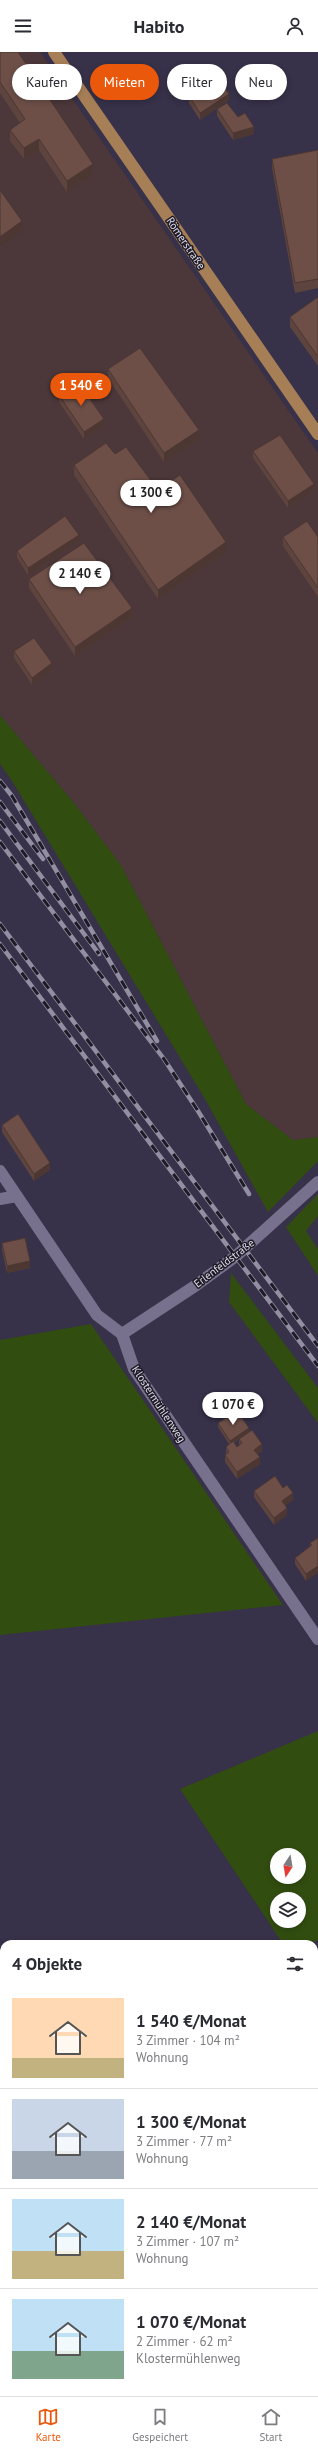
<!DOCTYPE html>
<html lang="de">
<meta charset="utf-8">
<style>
:root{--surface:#fff;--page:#f7f7f7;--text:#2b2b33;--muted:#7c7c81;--line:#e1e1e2;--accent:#ea580c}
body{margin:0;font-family:"PT Sans",sans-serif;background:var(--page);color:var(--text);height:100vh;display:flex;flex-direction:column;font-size:15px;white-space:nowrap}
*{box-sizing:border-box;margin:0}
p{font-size:13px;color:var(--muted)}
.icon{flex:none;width:22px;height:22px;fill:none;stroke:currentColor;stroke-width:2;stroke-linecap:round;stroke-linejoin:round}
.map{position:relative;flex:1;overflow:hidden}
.drawer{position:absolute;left:0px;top:1888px;width:318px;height:456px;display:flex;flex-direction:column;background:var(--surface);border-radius:12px 12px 0 0;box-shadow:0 2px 6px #0003}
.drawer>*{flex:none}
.guide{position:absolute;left:12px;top:12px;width:294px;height:36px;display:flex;gap:8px}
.needle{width:26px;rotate:192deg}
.fabs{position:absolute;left:270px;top:1796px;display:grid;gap:8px}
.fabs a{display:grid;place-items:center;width:36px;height:36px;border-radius:50%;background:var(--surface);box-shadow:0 2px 6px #0003;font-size:20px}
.price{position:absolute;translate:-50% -34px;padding:0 9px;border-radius:14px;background:#fff;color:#222;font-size:13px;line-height:26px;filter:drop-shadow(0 1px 2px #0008)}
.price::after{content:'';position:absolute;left:50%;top:24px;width:12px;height:9px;margin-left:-6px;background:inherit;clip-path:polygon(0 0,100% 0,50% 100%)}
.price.selected{background:var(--accent);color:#fff}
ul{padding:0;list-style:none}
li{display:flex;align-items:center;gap:12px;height:100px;padding:0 12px}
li+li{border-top:1px solid var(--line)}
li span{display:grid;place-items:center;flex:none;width:112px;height:80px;border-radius:0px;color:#555}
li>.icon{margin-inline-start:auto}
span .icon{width:48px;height:48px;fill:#fffc;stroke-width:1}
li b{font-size:17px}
h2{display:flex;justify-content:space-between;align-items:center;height:48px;padding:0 12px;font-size:17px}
.pill{padding:0 14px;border-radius:18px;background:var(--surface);box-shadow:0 2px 6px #0003;font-size:14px;line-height:36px}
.pill.selected{background:var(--accent);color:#fff}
header{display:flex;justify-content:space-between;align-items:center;height:52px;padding:0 12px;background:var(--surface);font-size:18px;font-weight:800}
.dock{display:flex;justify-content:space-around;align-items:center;height:56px;border-top:1px solid var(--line);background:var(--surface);font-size:11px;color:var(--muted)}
.dock a{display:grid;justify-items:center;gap:2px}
.dock .selected{color:var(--accent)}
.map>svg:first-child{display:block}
.industrial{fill:#4c373a}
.green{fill:#324d10;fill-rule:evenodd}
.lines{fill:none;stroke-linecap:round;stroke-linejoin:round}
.minor{stroke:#78718d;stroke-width:12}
.major{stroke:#a77f56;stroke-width:12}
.rail-casing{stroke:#938fa2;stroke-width:4.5}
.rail{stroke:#1e1b26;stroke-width:3;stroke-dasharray:9;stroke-linecap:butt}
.wall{fill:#5e443e;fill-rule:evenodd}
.shaded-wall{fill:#4c3732}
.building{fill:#6d4f48;stroke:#4c3732}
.labels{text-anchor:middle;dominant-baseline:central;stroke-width:3;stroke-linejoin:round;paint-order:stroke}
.street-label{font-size:11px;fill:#e0ddec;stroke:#1e1b26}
</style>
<header><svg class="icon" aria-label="menu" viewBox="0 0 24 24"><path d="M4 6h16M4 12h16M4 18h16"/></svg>Habito<svg class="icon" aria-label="person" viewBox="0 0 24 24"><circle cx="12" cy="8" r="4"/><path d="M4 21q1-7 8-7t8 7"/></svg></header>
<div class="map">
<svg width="318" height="2344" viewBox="0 0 318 2344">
<rect width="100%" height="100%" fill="#373149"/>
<path class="industrial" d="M0,0H40L318,401V1085L293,1088L246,1052L121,813L74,751L0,663Z"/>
<path class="green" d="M0,663L74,751L121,813L246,1052L293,1088L318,1085V1109L268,1160L205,1047L12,729L0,712Z
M318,1142V1164L306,1179L318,1197V1224L286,1175Z
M231,1221L318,1336V1371L229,1250Z
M91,1272L283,1553L0,1583V1288Z
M318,1679V1888L309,1892H283L180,1737ZM277,1803H299V1825H277ZM277,1847H299V1869H277Z
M149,2340H174L178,2344H107Z"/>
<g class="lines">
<path class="minor" d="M0,1119L97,1263L122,1282L134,1317L318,1587
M0,1147L17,1144
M122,1282L195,1234L236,1204L318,1130
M314,1906L318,1902
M194,2344L196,2340"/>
<path class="major" d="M54,0L318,382"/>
<defs>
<path id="rail" d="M0,729L12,744L157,989
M0,750L43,807
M0,769L99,902
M0,790L164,1007L198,1059L249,1142
M0,872L318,1294
M0,892L318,1314"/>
</defs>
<use href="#rail" class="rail-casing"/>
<use href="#rail" class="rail"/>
</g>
<path class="wall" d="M0,0L93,123L67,140L39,98L24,107L10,89V78L20,71L0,41Z
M189,44L229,48L200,68L189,51Z
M217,57L238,65L254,82L233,88L217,64Z
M318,98V236L295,241L272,116V107Z
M318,245V314L290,275V265Z
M108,317L199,387L164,410L108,326Z
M59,343L104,374L84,387L59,350Z
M253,399L314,439L288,456L253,406Z
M115,402L226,500L158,547L74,423V413Z
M283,485H318V545L283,494Z
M79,490L28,523L17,506V499Z
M29,527L132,565L75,604L29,536Z
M14,599L52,618L32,633L14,606Z
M2,1073L50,1118L34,1129L2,1080Z
M2,1191L30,1216L7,1221L2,1198Z
M218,1371L249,1380L262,1399L258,1402L260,1412L237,1427L225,1410V1403L226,1402V1395L229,1392L218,1375ZM239,1387V1393L237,1395L234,1391Z
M283,1436L293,1448L285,1453L287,1463L274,1473L254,1445V1439Z
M318,1486L306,1529L295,1512V1506L310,1494V1491Z"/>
<path class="shaded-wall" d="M229,42V48L200,68V61Z
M254,75V82L233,88V81Z
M39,87V98L24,107V96Z
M93,112V123L67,140V129Z
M22,169V179L0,194V185Z
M104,367V374L84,387V380Z
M199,378V387L164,410V401Z
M314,432V439L288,456V449Z
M79,483V490L28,523V516Z
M226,490V500L158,547V538Z
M132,556V565L75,604V595Z
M52,611V618L32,633V626Z
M50,1111V1118L34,1129V1122Z
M30,1209V1216L7,1221V1214Z
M249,1376V1380L230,1393V1389Z
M262,1392V1399L254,1405V1398Z
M260,1405V1412L237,1427V1420Z
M293,1441V1448L282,1456V1449Z
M287,1456V1463L274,1473V1466Z
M318,1514V1521L306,1529V1522Z"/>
<path class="building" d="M0,0H18L93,112L67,129L39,87L24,96L10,78L25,67L0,30Z
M217,25L229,42L200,61L189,44Z
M227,51L238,65L245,61L254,75L233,81L217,57Z
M318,98V227L295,231L272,107Z
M0,138L22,169L0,185Z
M318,245V305L290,265Z
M140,296L199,378L164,401L108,317Z
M78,330L104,367L84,380L59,343Z
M280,383L314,432L288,449L253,399Z
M106,391L115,402L126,395L158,438L180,423L226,490L158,538L74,413Z
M65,464L79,483L28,516L17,499Z
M307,469L318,485V536L283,485Z
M84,491L132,556L75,595L29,527Z
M34,586L52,611L32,626L14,599Z
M18,1062L50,1111L34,1122L2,1073Z
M25,1186L30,1209L7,1214L2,1191Z
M237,1359L249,1376L230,1389L218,1371Z
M252,1378L262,1392L254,1398L260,1405L237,1420L225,1403L229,1400L226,1395L233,1389L237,1395L242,1391L239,1387Z
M275,1424L283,1436L287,1433L293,1441L282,1449L287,1456L274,1466L254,1439Z
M318,1486V1514L306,1522L295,1506L312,1493L310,1491Z"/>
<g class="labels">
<g class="street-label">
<text transform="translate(186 191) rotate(56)">Römerstraße</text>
<text transform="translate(224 1211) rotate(-37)">Erlenfeldstraße</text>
<text transform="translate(159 1352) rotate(57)">Klostermühlenweg</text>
</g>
</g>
</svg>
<div class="fabs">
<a><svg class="needle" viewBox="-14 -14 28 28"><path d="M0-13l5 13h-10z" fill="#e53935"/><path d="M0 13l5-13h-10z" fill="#7c7c81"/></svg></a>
<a><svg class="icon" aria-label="layers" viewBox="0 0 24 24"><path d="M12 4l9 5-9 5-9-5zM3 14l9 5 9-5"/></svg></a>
</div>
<b class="price selected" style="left:81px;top:355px">1 540 €</b>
<b class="price" style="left:151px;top:462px">1 300 €</b>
<b class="price" style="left:80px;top:543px">2 140 €</b>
<b class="price" style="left:233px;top:1374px">1 070 €</b>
<div class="guide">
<a class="pill">Kaufen</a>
<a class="pill selected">Mieten</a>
<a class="pill">Filter</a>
<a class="pill">Neu</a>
</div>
<section class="drawer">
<h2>4 Objekte<svg class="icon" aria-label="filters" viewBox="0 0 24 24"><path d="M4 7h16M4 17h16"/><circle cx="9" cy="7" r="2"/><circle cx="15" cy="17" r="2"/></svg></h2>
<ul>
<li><span style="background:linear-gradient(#ffd9b3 75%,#c2b280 0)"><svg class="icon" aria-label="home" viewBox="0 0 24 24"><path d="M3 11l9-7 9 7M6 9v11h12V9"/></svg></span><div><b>1 540 €/Monat</b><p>3 Zimmer · 104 m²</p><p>Wohnung</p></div></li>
<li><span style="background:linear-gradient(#c9d6e8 65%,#9aa5b1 0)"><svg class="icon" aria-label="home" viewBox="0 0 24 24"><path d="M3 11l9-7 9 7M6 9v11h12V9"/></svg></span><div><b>1 300 €/Monat</b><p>3 Zimmer · 77 m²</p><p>Wohnung</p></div></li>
<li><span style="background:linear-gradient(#bfe0f5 65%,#c2b280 0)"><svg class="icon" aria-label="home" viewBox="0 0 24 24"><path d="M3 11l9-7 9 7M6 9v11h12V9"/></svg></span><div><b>2 140 €/Monat</b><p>3 Zimmer · 107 m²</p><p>Wohnung</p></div></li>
<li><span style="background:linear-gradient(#bfe0f5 65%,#7fa58c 0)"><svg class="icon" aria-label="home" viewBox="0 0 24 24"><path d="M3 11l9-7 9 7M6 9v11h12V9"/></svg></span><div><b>1 070 €/Monat</b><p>2 Zimmer · 62 m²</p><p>Klostermühlenweg</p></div></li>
</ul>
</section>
</div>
<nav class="dock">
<a class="selected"><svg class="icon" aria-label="map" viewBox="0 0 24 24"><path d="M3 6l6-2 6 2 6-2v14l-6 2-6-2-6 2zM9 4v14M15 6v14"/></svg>Karte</a>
<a><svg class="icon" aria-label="saved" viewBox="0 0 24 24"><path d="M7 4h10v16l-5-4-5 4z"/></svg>Gespeichert</a>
<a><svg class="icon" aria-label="home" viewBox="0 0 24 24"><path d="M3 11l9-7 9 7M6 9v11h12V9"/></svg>Start</a>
</nav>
